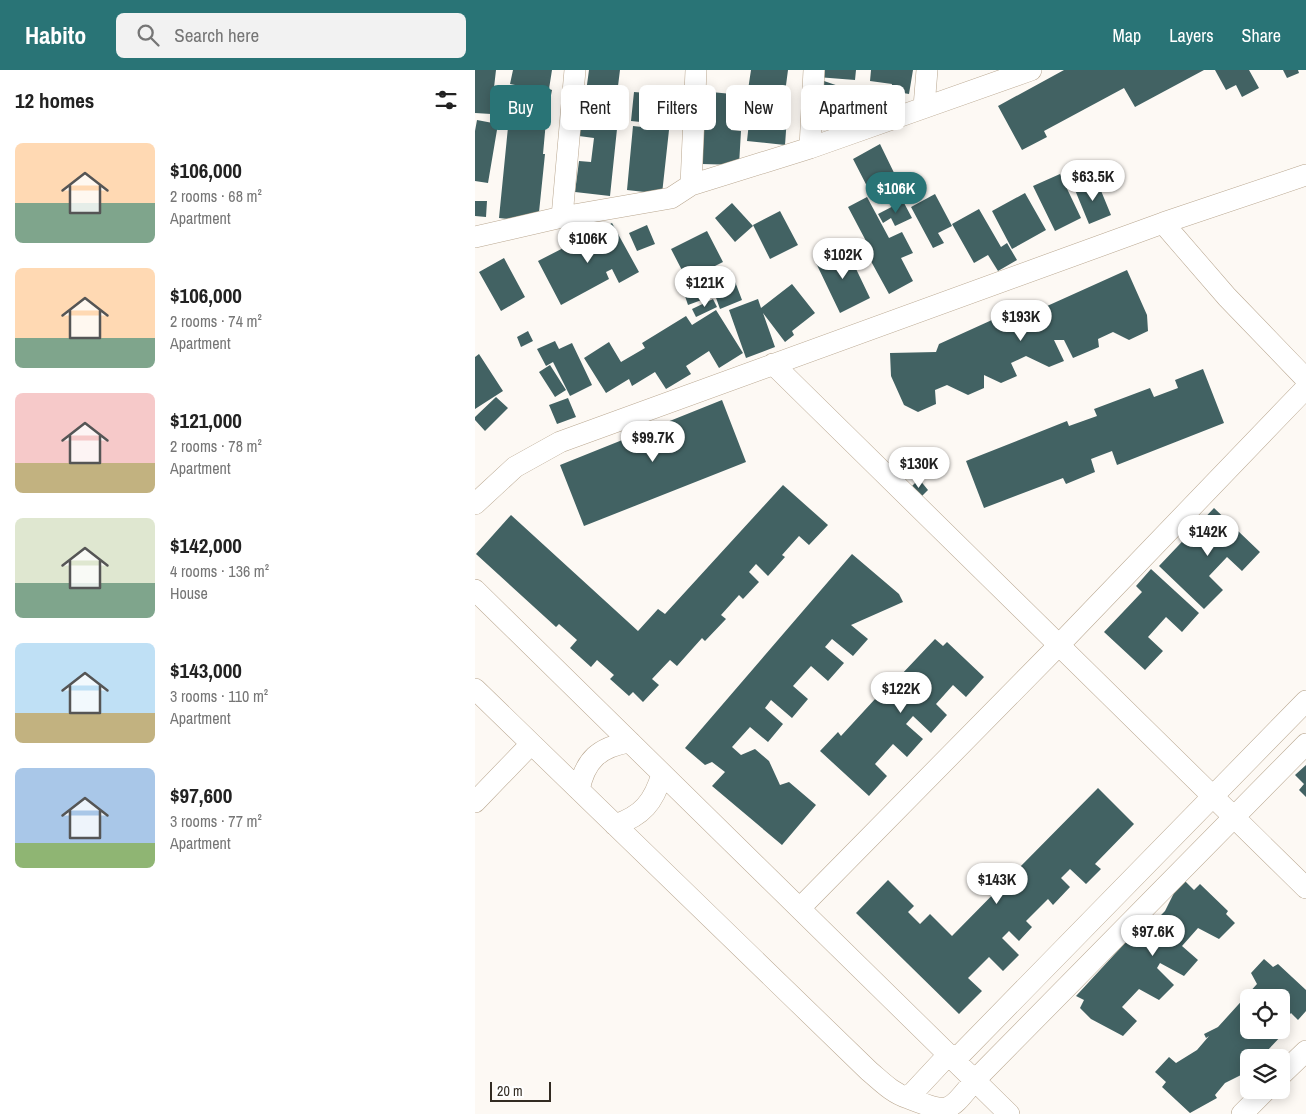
<!DOCTYPE html>
<meta charset="utf-8">
<style>
:root{--surface:#fff;--page:#f2f2f2;--text:#222;--muted:#767676;--accent:#297476}
body{margin:0;font-family:"Archivo Narrow",sans-serif;background:var(--page);color:var(--text);height:100vh;display:flex;flex-direction:column;font-size:19px;white-space:nowrap}
*{box-sizing:border-box;margin:0}
p{font-size:16px;color:var(--muted)}
.icon{flex:none;width:28px;height:28px;fill:none;stroke:currentColor;stroke-width:2;stroke-linecap:round;stroke-linejoin:round}
.map{position:relative;flex:1;overflow:hidden}
.sheet{display:flex;flex-direction:column;background:var(--surface);width:475px}
.sheet>*{flex:none}
.banner{position:absolute;left:15px;top:15px;width:475px;height:45px;display:flex;gap:10px}
.tools{position:absolute;left:765px;top:919px;display:grid;gap:10px}
.tools a{display:grid;place-items:center;width:50px;height:50px;border-radius:8px;background:var(--surface);box-shadow:0 2px 12px #0003;font-size:25px}
.scale{position:absolute;left:15px;bottom:12px;width:61px;box-sizing:border-box;padding-left:5px;border:2px solid #322b22;border-top:0;font-size:14px;line-height:18px;white-space:nowrap;color:#322b22;-webkit-text-stroke:4px #fff;paint-order:stroke}
.price{position:absolute;translate:-50% -42px;padding:0 11px;border-radius:18px;background:#fff;color:#222;font-size:16px;line-height:32px;filter:drop-shadow(0 1px 2px #0008)}
.price::after{content:'';position:absolute;left:50%;top:30px;width:15px;height:11px;margin-left:-8px;background:inherit;clip-path:polygon(0 0,100% 0,50% 100%)}
.price.active{background:var(--accent);color:#fff}
ul{padding:0;list-style:none}
li{display:flex;align-items:center;gap:15px;height:125px;padding:0 15px}
li span{display:grid;place-items:center;flex:none;width:140px;height:100px;border-radius:8px;color:#555}
li>.icon{margin-inline-start:auto}
span .icon{width:60px;height:60px;fill:#fffc;stroke-width:1}
li b{font-size:21px}
h2{display:flex;justify-content:space-between;align-items:center;height:60px;padding:0 15px;font-size:21px}
.chip{padding:0 18px;border-radius:8px;background:var(--surface);box-shadow:0 2px 12px #0003;font-size:18px;line-height:45px}
.chip.active{background:var(--accent);color:#fff}
header{display:flex;align-items:center;gap:30px;box-sizing:border-box;height:70px;padding:0 25px;background:var(--accent);color:#fff}
header strong{font-size:24px}
nav{display:flex;gap:28px;margin-inline-start:auto;font-size:18px}
.search{width:350px;height:45px;background:var(--page);display:flex;align-items:center;gap:12px;box-sizing:border-box;padding:0 18px;border-radius:8px;color:var(--muted);font-size:19px}
main{display:flex;flex:1;min-height:0}
.map>svg:first-child{display:block}
.building{fill:#426263}
.lines{fill:none;stroke-linecap:round;stroke-linejoin:round}
.minor-casing{stroke:#b9a790;stroke-width:22}
.minor{stroke:#fff;stroke-width:21}
</style>
<header>
<strong>Habito</strong>
<div class="search"><svg class="icon" aria-label="search" viewBox="0 0 24 24"><circle cx="10" cy="10" r="6"/><path d="M15 15l6 6"/></svg>Search here</div>
<nav><a>Map</a><a>Layers</a><a>Share</a></nav>
</header>
<main>
<section class="sheet">
<h2>12 homes<svg class="icon" aria-label="filters" viewBox="0 0 24 24"><path d="M4 7h16M4 17h16"/><circle cx="9" cy="7" r="2"/><circle cx="15" cy="17" r="2"/></svg></h2>
<ul>
<li><span style="background:linear-gradient(#ffd9b3 60%,#7fa58c 0)"><svg class="icon" aria-label="home" viewBox="0 0 24 24"><path d="M3 11l9-7 9 7M6 9v11h12V9"/></svg></span><div><b>$106,000</b><p>2 rooms · 68 m²</p><p>Apartment</p></div></li>
<li><span style="background:linear-gradient(#ffd9b3 70%,#7fa58c 0)"><svg class="icon" aria-label="home" viewBox="0 0 24 24"><path d="M3 11l9-7 9 7M6 9v11h12V9"/></svg></span><div><b>$106,000</b><p>2 rooms · 74 m²</p><p>Apartment</p></div></li>
<li><span style="background:linear-gradient(#f6c9c9 70%,#c2b280 0)"><svg class="icon" aria-label="home" viewBox="0 0 24 24"><path d="M3 11l9-7 9 7M6 9v11h12V9"/></svg></span><div><b>$121,000</b><p>2 rooms · 78 m²</p><p>Apartment</p></div></li>
<li><span style="background:linear-gradient(#dfe7d0 65%,#7fa58c 0)"><svg class="icon" aria-label="home" viewBox="0 0 24 24"><path d="M3 11l9-7 9 7M6 9v11h12V9"/></svg></span><div><b>$142,000</b><p>4 rooms · 136 m²</p><p>House</p></div></li>
<li><span style="background:linear-gradient(#bfe0f5 70%,#c2b280 0)"><svg class="icon" aria-label="home" viewBox="0 0 24 24"><path d="M3 11l9-7 9 7M6 9v11h12V9"/></svg></span><div><b>$143,000</b><p>3 rooms · 110 m²</p><p>Apartment</p></div></li>
<li><span style="background:linear-gradient(#a9c7e8 75%,#8fb573 0)"><svg class="icon" aria-label="home" viewBox="0 0 24 24"><path d="M3 11l9-7 9 7M6 9v11h12V9"/></svg></span><div><b>$97,600</b><p>3 rooms · 77 m²</p><p>Apartment</p></div></li>
</ul>
</section>
<div class="map">
<svg width="831" height="1044" viewBox="0 0 831 1044">
<rect width="100%" height="100%" fill="#fdf9f4"/>
<path class="building" d="M0,0H21L16,44L0,43Z
M38,0H77L74,19L77,20L71,51L68,84H70L63,152L24,148L34,47L58,49L26,43L28,33L37,35L40,15L35,14Z
M114,0H145L139,48L108,44Z
M276,0H313L308,38L271,33Z
M342,0H381L380,10L342,7Z
M396,0H438L434,24L416,21L417,14L395,11Z
M589,0H729L660,37L649,18L569,61L572,67L547,80L523,36Z
M740,0H774L784,18L767,27L761,15L751,20Z
M808,0H823L824,3L812,8Z
M349,11L384,23L374,51L339,38Z
M159,22L197,25L195,55L156,51Z
M236,22L257,24L256,60L266,61L264,95L227,94L223,44H235Z
M275,43L312,47L310,75L272,71Z
M2,50L23,54L13,113L0,111V61Z
M105,55L142,59L135,126L100,122L104,91L116,92L119,68L104,66Z
M158,56L194,60L187,124L152,120Z
M405,74L424,113L414,118L419,128L410,133L403,120L396,124L378,89Z
M585,104L606,148L580,161L558,116Z
M622,111L636,145L614,154L600,120Z
M550,123L571,160L537,179L517,141Z
M460,124L477,156L463,163L469,173L458,178L436,137Z
M392,127L414,168L427,162L438,183L426,188L438,211L414,224L386,173L391,171L373,137Z
M0,131H12L11,147L0,146Z
M428,131L437,148L420,156L416,148L408,153L403,144Z
M257,133L278,156L260,172L240,148Z
M504,139L526,177L532,173L542,190L523,201L513,185L499,193L477,154Z
M305,141L323,175L295,189L278,155Z
M137,153L164,202L144,213L137,199L131,202L134,209L86,235L63,191Z
M172,155L180,174L162,181L154,163Z
M232,161L248,192L212,210L196,179Z
M371,178L395,228L365,243L341,193Z
M29,188L50,227L26,241L4,202Z
M652,200L672,245L673,261L654,270L638,262L623,269L624,277L598,288L589,270H579L589,291L574,297L551,286L536,293L542,306L526,313L509,305V318L493,325L472,315L460,320L461,334L443,342L429,335L416,306L415,283L461,282L464,274L539,240L532,254Z
M256,201L267,230L245,239L240,225L213,235L208,220Z
M317,214L340,243L317,261L319,265L310,272L288,243L300,277L271,288L254,240L283,229L286,238Z
M238,229L242,237L221,247L217,239Z
M241,240L268,283L244,298L234,281L211,296L216,304L191,319L180,302L157,316L154,309L131,323L109,288L134,272L146,292L170,278L167,273L211,246L217,255Z
M53,261L58,271L46,277L42,267Z
M80,271L84,279L97,273L117,315L95,326L78,292L71,296L62,279Z
M4,284L28,321L0,339V287Z
M75,295L91,320L80,327L64,302Z
M728,299L749,353L642,395L637,381L616,389L620,402L591,414L588,408L509,438L491,391L592,351L594,356L622,346L619,339L675,318L679,327L703,318L700,310Z
M21,327L33,338L10,361L0,350V347Z
M93,328L101,347L82,354L74,335Z
M247,330L271,392L109,456L85,395Z
M444,409L453,420L445,428L435,418Z
M308,415L353,455L334,475L324,466L307,485L310,487L293,506L281,494L274,502L284,512L268,529L264,525L246,545L251,549L230,571L227,568L202,596L195,590L177,609L184,615L168,632L158,622L154,626L135,609L139,605L122,590L116,597L95,578L102,570L84,554L81,557L1,484L36,445L163,561L183,539L190,544Z
M739,438L785,482L767,501L752,487L734,506L748,520L729,539L684,496Z
M377,484L424,524L428,532L376,555L393,569L378,586L357,569L350,577L369,593L353,611L336,596L318,616L333,629L317,648L296,630L290,638L308,654L293,672L275,657L257,677L266,685L280,679L294,691L305,715L314,712L341,735L307,775L237,716L250,702L237,692L230,695L210,678Z
M676,499L724,543L707,562L691,547L673,567L688,581L670,600L629,562L667,522L661,516Z
M460,569L468,576L472,572L509,607L491,627L478,615L461,634L472,645L456,663L438,646L431,654L448,669L432,687L418,674L400,694L412,706L394,726L345,681L363,662L366,666L423,604L425,606Z
M831,695V727L824,720L829,714L820,705Z
M623,718L659,754L620,794L626,799L611,814L595,799L586,808L595,817L578,835L573,829L551,851L557,857L544,871L534,861L527,868L544,885L528,901L514,887L493,908L507,921L484,944L381,843L413,810L439,836L433,842L445,854L455,844L477,866Z
M710,811L719,820L725,814L753,841L751,844L760,853L744,869L723,858L707,876L723,890L709,906L685,893L682,898L699,915L684,930L664,919L647,937L662,951L648,966L616,949L605,938L609,930L601,926L674,847L680,851L690,841L700,821Z
M789,889L798,897L803,894L831,920V941L823,950L816,943L806,954V928H774V960H806L808,964L791,982L784,988H774V999L770,1003L750,1013L740,1025L742,1028L715,1043L687,1017L691,1012L680,1002L694,987L701,993L722,980L734,966L731,968L729,964L743,957L782,914L776,903Z"/>
<g class="lines">
<defs>
<path id="minor" d="M449,37L452,0
M335,78L339,0
M216,115L221,0
M87,147L100,0
M688,153L752,227L831,309
M0,167L87,147L196,128L216,115L335,78L556,0
M298,294L831,818
M0,434L40,397L85,372L688,153L831,105
M0,520L534,1044
M0,619L394,1001C406,1011 417,1023 433,1028L474,984
M104,720C110,690 124,677 155,672
M0,732L56,674
M140,755C167,746 179,732 187,704
M325,838L584,575L831,318
M480,990L831,631
M806,1005L831,981
M433,1028C475,1044 472,1044 500,1010L831,674
M767,1044L791,1020"/>
</defs>
<use href="#minor" class="minor-casing"/>
<use href="#minor" class="minor"/>
</g>
</svg>
<div class="tools">
<a><svg class="icon" aria-label="locate" viewBox="0 0 24 24"><circle cx="12" cy="12" r="6"/><path d="M12 2v4M12 18v4M2 12h4M18 12h4"/></svg></a>
<a><svg class="icon" aria-label="layers" viewBox="0 0 24 24"><path d="M12 4l9 5-9 5-9-5zM3 14l9 5 9-5"/></svg></a>
</div>
<div class="scale">20 m</div>
<b class="price" style="left:618px;top:132px">$63.5K</b>
<b class="price active" style="left:421px;top:144px">$106K</b>
<b class="price" style="left:113px;top:194px">$106K</b>
<b class="price" style="left:368px;top:210px">$102K</b>
<b class="price" style="left:230px;top:238px">$121K</b>
<b class="price" style="left:546px;top:272px">$193K</b>
<b class="price" style="left:178px;top:393px">$99.7K</b>
<b class="price" style="left:444px;top:419px">$130K</b>
<b class="price" style="left:733px;top:487px">$142K</b>
<b class="price" style="left:426px;top:644px">$122K</b>
<b class="price" style="left:522px;top:835px">$143K</b>
<b class="price" style="left:678px;top:887px">$97.6K</b>
<div class="banner">
<a class="chip active">Buy</a>
<a class="chip">Rent</a>
<a class="chip">Filters</a>
<a class="chip">New</a>
<a class="chip">Apartment</a>
</div>
</div>
</main>
